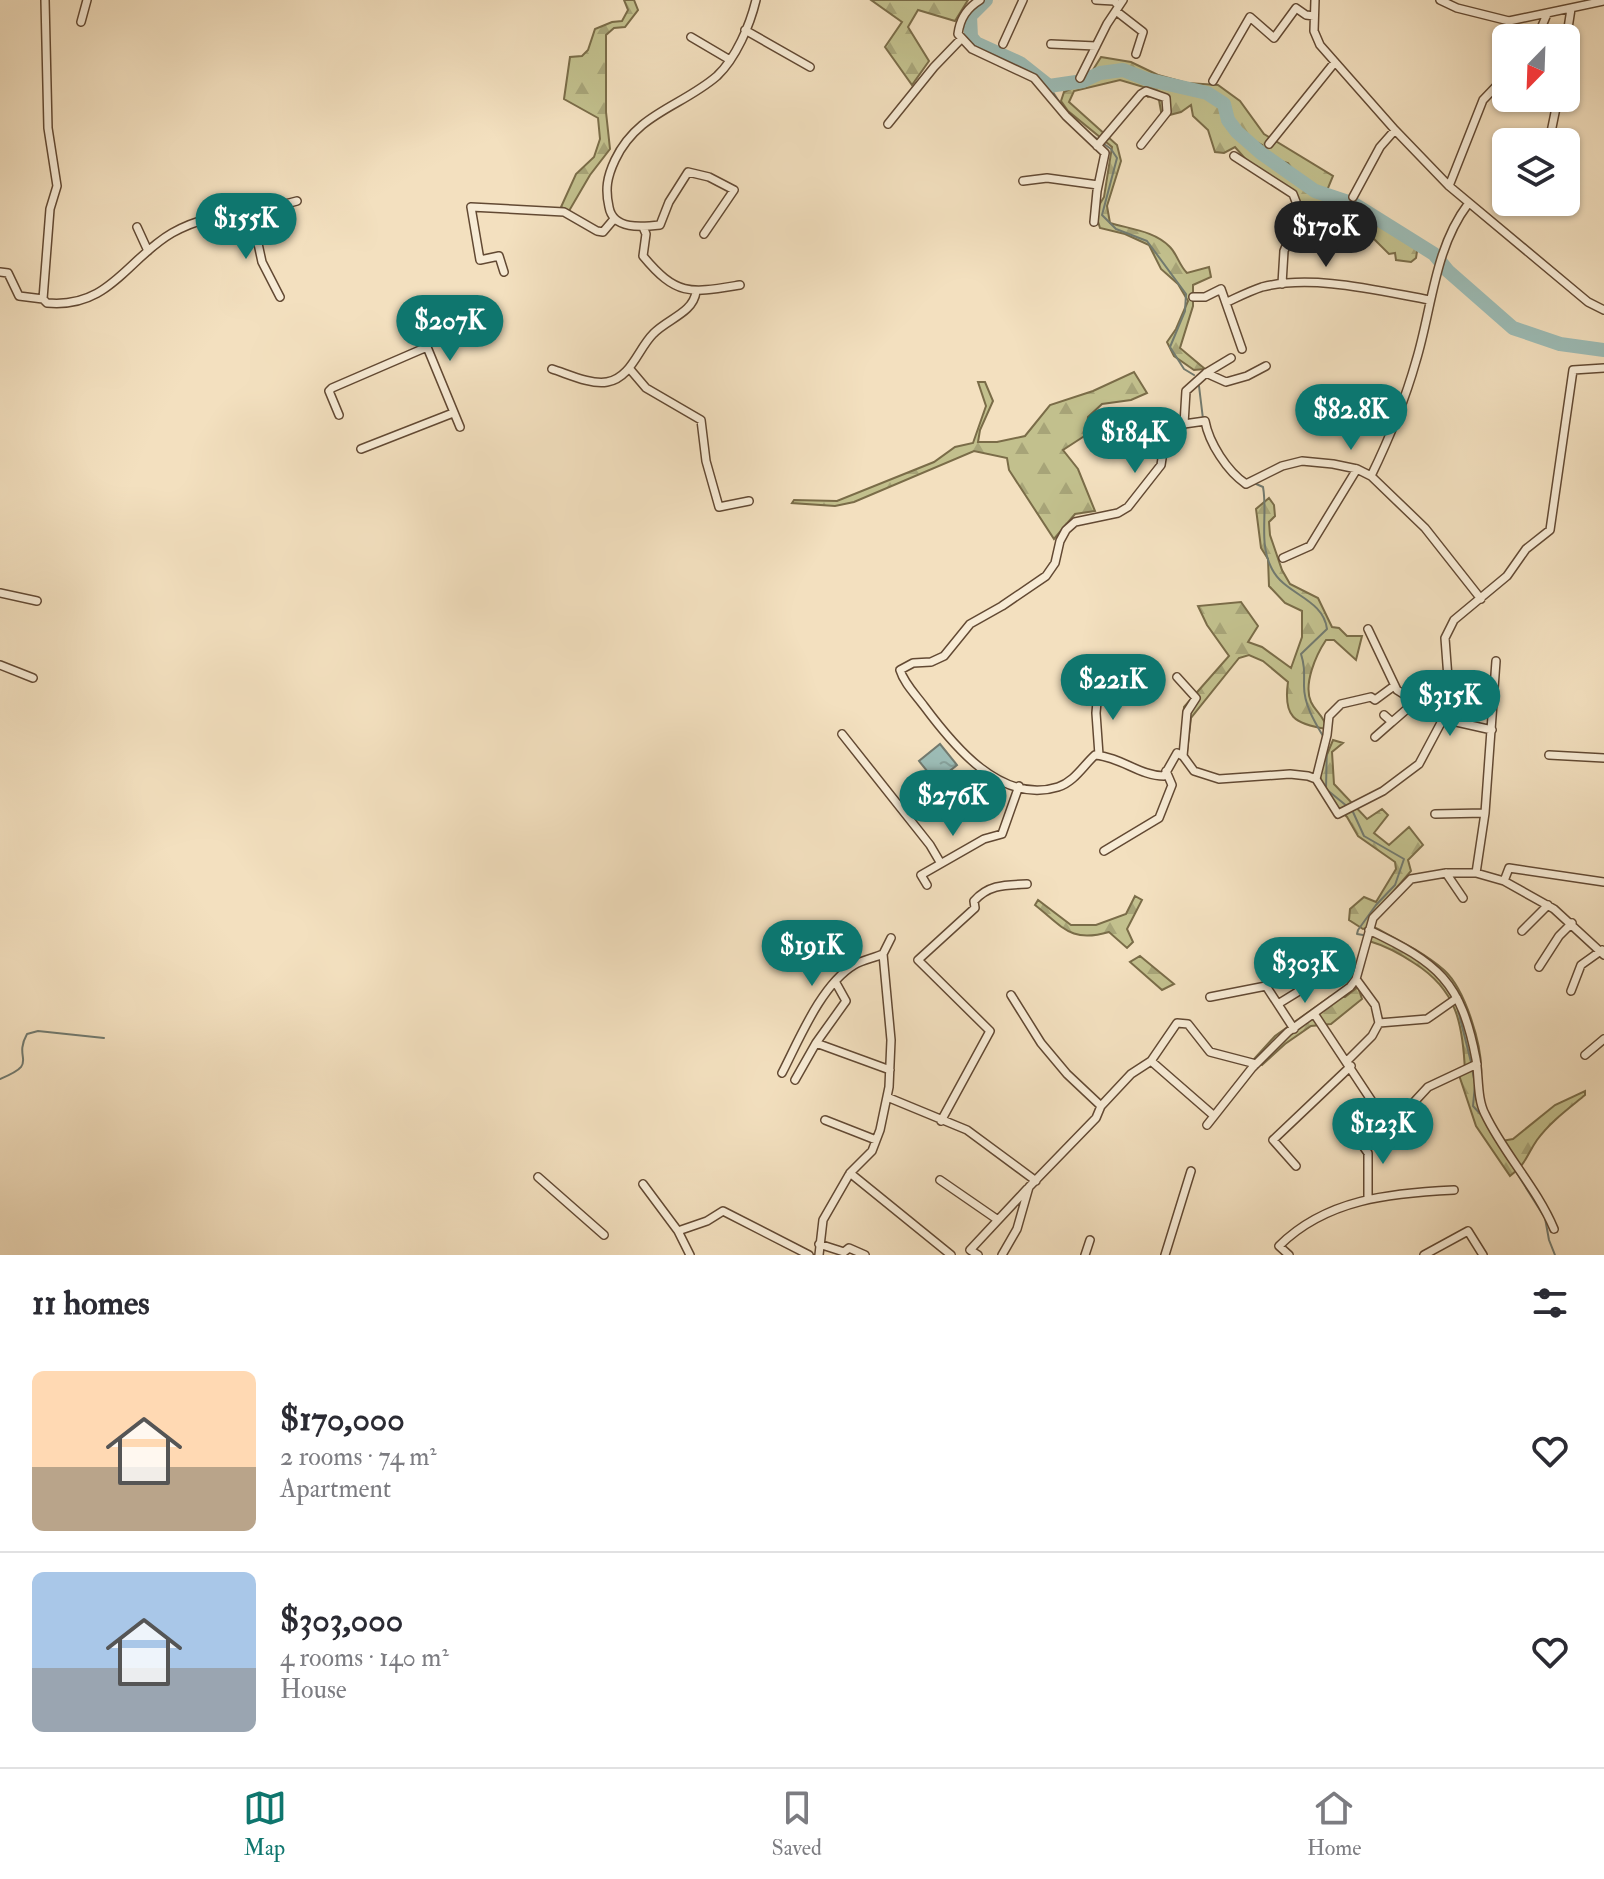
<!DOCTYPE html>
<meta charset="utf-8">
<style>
:root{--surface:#fff;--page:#f7f7f7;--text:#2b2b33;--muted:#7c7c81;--line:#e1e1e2;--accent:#0f766e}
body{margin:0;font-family:"IM FELL Double Pica",serif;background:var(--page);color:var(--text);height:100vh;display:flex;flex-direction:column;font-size:30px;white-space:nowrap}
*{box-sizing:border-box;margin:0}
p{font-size:26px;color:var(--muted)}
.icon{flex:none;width:44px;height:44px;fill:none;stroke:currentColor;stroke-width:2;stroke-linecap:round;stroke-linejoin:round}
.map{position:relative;height:1255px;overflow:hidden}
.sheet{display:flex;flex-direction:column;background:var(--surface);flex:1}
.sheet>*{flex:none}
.needle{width:52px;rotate:203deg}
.buttons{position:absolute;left:1492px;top:24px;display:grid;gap:16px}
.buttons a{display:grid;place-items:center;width:88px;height:88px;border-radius:12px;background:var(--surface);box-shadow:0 2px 6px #0004;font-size:40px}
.price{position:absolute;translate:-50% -68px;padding:0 18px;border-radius:28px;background:var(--accent);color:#fff;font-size:26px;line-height:52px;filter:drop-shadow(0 2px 4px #0008)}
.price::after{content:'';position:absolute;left:50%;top:48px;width:24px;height:18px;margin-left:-12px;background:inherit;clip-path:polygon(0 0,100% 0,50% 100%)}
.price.current{background:#222;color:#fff}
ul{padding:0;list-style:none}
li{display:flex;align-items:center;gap:24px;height:200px;padding:0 32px}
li+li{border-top:2px solid var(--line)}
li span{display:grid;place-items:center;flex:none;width:224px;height:160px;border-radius:12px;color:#555}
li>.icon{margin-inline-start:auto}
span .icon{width:96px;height:96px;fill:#fffc;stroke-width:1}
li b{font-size:34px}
h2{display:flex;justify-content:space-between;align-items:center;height:96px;padding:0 32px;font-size:34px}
.menu{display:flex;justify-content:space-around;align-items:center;height:112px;border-top:2px solid var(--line);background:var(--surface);font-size:22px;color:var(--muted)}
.menu a{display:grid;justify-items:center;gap:4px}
.menu .current{color:var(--accent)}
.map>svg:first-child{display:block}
.forest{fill:url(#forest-firs);stroke:#7a6c48;stroke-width:2}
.water{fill:url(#water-ripples);stroke:#727a6f;stroke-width:2}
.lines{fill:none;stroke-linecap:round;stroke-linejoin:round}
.stream{stroke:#727a6f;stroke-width:2}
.river{stroke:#9cbcb6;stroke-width:14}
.minor-casing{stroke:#624933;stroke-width:10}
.minor{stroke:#f7ebd5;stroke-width:7}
</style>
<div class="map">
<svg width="1604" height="1255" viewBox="0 0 1604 1255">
<defs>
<pattern id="forest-firs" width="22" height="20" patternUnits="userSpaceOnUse" patternTransform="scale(2)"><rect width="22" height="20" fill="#c2c08d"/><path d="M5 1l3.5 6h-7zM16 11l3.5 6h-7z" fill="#a7a478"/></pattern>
<pattern id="water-ripples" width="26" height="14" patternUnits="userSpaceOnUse" patternTransform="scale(2)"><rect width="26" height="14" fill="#9cbcb6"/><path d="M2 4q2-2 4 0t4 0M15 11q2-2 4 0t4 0" fill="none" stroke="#87a19b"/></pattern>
</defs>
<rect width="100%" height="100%" fill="#f3e0bf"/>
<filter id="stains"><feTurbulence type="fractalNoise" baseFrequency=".0025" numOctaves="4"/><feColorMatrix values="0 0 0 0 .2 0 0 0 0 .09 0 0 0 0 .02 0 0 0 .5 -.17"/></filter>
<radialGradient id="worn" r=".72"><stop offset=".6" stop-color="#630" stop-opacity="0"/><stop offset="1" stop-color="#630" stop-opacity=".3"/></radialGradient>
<path class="forest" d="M624,0H634L638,10L625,27L614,28L606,35V112L610,149L590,175L569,211L561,207L576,174L594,157L600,139L598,118L564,99L570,57L582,56L588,50L595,29L612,22L622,21L628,10Z
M871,0H968L955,21L918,10L908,27L929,61L912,85L885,47L902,22Z
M1101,57L1131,62L1158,75L1187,83L1218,85L1240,101L1264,134L1333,176L1326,193L1302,182L1288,163L1265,156L1262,145L1230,128L1232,115L1228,129L1250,142L1249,149L1257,152L1316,193L1370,216L1393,233L1404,236L1418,245L1416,258L1411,262L1396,260L1395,253L1389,254L1372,237L1363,249L1352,246L1347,225H1335L1333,234L1338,247L1330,249L1320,244L1321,232L1318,227H1307L1304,219L1299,221L1294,195L1248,162L1235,147L1224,153L1215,152L1208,130L1193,116L1191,105L1181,112L1162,117L1159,100L1152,96L1148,97L1141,90L1147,88L1120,80L1074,91L1069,102L1117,145L1121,161L1107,206L1110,223C1130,229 1155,231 1170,247C1177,254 1179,265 1187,273L1209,267L1211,277L1193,285V306L1180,348L1205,369L1194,370L1174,356L1167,342L1176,329L1188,301L1178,284L1161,269L1149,245L1125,234L1100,228L1095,212L1104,197L1112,147L1068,111L1061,101L1064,92L1086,81Z
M1134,372L1147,393L1131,400L1102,404L1088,417L1086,435L1063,450L1078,469L1095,511L1075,514L1054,539L1009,470L1007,458L974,451L854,502L835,506L792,503L794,500L837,501L934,462L955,447L973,443L986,406L978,382H985L993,401L980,430L978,442H997L1025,436L1050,405L1093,391Z
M1269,498L1274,505L1275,516L1269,522L1270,535L1282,570L1290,584L1318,598L1332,627L1339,628L1347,636H1362L1356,660L1334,640H1326C1316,655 1303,684 1311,702C1316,713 1323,714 1327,729C1294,724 1283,717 1288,682L1263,661L1249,655L1239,658L1191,718L1187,752L1181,748L1184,707L1229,656L1207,625L1198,606L1241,602L1258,626L1248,642L1262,647L1291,668L1302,637V611L1285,603L1269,586L1268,559L1261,548L1256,509Z
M1333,740L1343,743L1332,752L1334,784L1367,819L1382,809L1388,815L1374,833L1389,845L1409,827L1423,845L1408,860L1411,871L1381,906L1371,927L1363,929L1349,920L1350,909L1364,897L1376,902L1396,869L1395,862L1358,836L1347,817L1328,799L1319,774Z
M1135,896L1142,900L1127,929L1133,942L1127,948L1109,932C1071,943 1064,928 1035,905L1038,900L1071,925H1096L1126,914Z
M1374,927C1398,940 1423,952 1444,970C1465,989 1483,1046 1481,1075C1480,1083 1478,1091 1476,1099L1502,1141L1513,1139L1555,1105L1585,1091V1095C1568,1109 1550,1122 1537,1140C1526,1156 1527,1163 1510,1176L1476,1126L1459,1075L1465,1072C1463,1024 1457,990 1414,963C1399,953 1386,946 1369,941Z
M1140,956L1174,984L1162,990L1130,962Z
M1358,987L1362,999L1331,1024L1311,1026L1285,1044L1262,1065L1254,1059L1275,1036L1331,996L1345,997Z"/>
<path class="water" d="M940,744L957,765L936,782L919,761Z"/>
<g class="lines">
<path class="stream" d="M1049,86L1062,106
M1089,133L1111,149L1117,158L1102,215L1116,229L1147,241L1186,294L1185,311L1170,347L1184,369L1194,375
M1199,386L1203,419
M1254,483L1263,487C1268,514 1258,543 1272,569C1285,595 1323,598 1327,629L1301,654C1305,667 1304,673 1304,686C1304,704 1314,721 1323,736
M1327,741L1326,789L1348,807
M1353,812L1364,836L1404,859L1395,885L1376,905L1358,930L1357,934L1363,935
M1457,1006L1471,1062
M1472,1068L1475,1084L1473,1106L1483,1117
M0,1079C41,1062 12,1061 27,1034L38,1031L104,1038
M1513,1167L1545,1218L1549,1240L1555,1255"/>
<path class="river" d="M986,0L970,16L971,37L976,43L1020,63L1049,86L1083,81L1100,73L1123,70L1146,79L1207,93L1224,104L1228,120L1237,132L1261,153L1315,191L1354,204L1434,254L1448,271L1513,328L1560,344L1604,350"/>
<defs>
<path id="minor" d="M45,0L48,128L57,186L50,209L43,299L47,303C109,309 127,259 172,233C210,211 256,212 297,201
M980,0C967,8 960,18 958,34L972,49L1034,78L1066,116L1105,153L1097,191L1094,222
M1096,0L1114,1L1119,6
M1315,0L1314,31L1320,45L1395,130L1449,186L1588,302L1604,310
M1440,0L1457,8L1509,21L1604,1
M1116,11L1143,32L1136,54
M81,22L87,0
M745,30L810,67
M691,37L730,60
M1537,38L1547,14
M1566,41L1571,9
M1003,44L1023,0
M1051,44L1096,46
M1080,78L1107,24L1123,0
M1213,81L1250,17L1274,38L1296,8L1306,15L1314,16
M888,124L934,67L961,39
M1549,142L1558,98
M1269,144L1335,62
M1097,146L1141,94L1146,91L1166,98L1167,112L1141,145
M1234,156L1293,194L1300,212L1284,251L1282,284
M1023,181L1047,178L1098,185
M1449,186L1483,100L1506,76
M1353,197L1380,147L1395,130
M251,211L262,262L280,297
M137,227L148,251
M643,227L646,234L643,256C677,297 691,293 740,285
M704,234L734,190L709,177L688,172L669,202L660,225C642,227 613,230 609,207C605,189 607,177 615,160C637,113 681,107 717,76C736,58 750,25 756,0
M0,272L8,273L19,296L43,299
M504,272L499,256L480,260L471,207L564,212L597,231L603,232L614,219
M1193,297H1205L1221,289L1242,349
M1227,302C1238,297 1250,291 1262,287C1313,274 1379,291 1430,300
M410,313L427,347L460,427
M1231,358L1206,373L1186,391L1184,424L1163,452L1161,465L1128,507L1118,513L1075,522L1066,530L1060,541L1055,563L1046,576L1002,606L970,624L944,656L931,662L913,663L900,670C904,683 915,694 924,706C953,745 1001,805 1058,787C1074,782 1083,766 1095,755C1121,757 1140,776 1164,776L1177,753L1183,756L1194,771L1219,779L1290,774L1308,776L1316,779L1338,814L1383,791L1419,764L1443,719L1448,678L1445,638L1454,620L1507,576L1526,549L1550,530L1573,370L1604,368
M629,368L646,388L701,420L706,461L719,507L749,501
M552,369C568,374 591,385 607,382C631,378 638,349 653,334C667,319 693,313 696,292
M1206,373L1226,382L1247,376L1266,366
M339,415L329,391L332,388L427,347
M1184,424L1205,421C1209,443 1227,471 1246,484L1282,466L1302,461L1333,464L1357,469L1371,476L1425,528L1481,599
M361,449L453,413
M1371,476C1389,439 1405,400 1416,361C1432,309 1434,249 1468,204
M1283,558L1310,546L1357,469
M0,593L37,601
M1368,629L1397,690L1443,719L1492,730
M0,665L33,678
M1177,677L1196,698L1187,712L1183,756
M1384,715L1392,722L1415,702
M842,734L930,845L940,862
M1375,737L1392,722
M1099,755L1096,713L1098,690L1118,682
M1549,755L1604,758
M1316,779L1327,735L1329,716L1341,704L1371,697L1375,700L1394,686
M1435,814L1485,813
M1104,851L1159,818L1172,785L1166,771
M1446,873L1463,898
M1476,873L1485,813L1496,661
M1504,881L1509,868L1604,882
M927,885L921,875L984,839L1002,834L1019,786
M1369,930C1438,963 1461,981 1476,1059C1479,1076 1477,1099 1485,1114C1504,1154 1537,1188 1554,1229
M1522,931L1548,905
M1539,967L1559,936L1572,923
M1356,979L1375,1005L1379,1023L1427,1019L1457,998
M1571,991L1581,965L1602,950
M1011,995L1041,1043L1067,1074L1101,1106L1131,1074L1151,1061L1213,1115
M1210,997L1266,986L1294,1029
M1278,1004L1317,980
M1315,1015L1381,1115
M816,1043L890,1070
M1585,1055L1604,1039
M1151,1061L1177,1023L1188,1024L1210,1052L1256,1064
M1347,1061L1372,1036L1379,1023
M782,1073C799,1040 821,985 854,965C862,960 874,958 883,954L891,938
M795,1080L816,1043L846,1001L836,983
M887,1097L967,1130L1036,1181
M1415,1101L1428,1087L1477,1064
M825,1120L876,1140
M941,1121L990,1031L918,960L975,908L974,901C989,884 1006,885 1027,884
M1207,1125L1252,1068L1288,1032L1350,987L1356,979L1373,918L1411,879L1446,873H1476L1504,881L1554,909L1604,955
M1363,1146L1368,1153V1198
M1296,1166L1273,1140L1351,1066
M850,1173L951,1255
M538,1177L604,1235
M940,1180L998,1220
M643,1184L678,1231L690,1255
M678,1231L707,1221L723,1211L809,1255
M819,1244L844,1252L849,1248L865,1255
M819,1255L823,1220L850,1173L872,1151L880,1130L889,1087L891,1040L883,954
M978,1255L970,1250L1027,1189
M1002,1255L1017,1229L1029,1187L1096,1118L1101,1106
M1085,1255L1090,1240
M1165,1255L1191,1171
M1289,1255L1279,1246C1326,1199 1391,1193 1454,1190
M1424,1255L1468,1231L1483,1255"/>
</defs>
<use href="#minor" class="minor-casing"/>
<use href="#minor" class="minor"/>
</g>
<rect width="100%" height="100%" filter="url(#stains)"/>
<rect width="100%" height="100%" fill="url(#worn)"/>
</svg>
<div class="buttons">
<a><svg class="needle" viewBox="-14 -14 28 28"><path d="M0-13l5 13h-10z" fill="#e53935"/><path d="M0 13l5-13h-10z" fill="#7c7c81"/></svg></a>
<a><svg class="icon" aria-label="layers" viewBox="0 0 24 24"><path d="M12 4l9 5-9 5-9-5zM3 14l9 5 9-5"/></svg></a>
</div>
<b class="price" style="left:246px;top:261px">$155K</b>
<b class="price current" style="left:1326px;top:269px">$170K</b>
<b class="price" style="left:450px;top:363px">$207K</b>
<b class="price" style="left:1351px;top:452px">$82.8K</b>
<b class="price" style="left:1135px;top:475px">$184K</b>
<b class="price" style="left:1113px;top:722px">$221K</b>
<b class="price" style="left:1450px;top:738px">$315K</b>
<b class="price" style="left:953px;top:838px">$276K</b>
<b class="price" style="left:812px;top:988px">$191K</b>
<b class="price" style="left:1305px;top:1005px">$303K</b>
<b class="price" style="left:1383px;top:1166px">$123K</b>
</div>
<section class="sheet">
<h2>11 homes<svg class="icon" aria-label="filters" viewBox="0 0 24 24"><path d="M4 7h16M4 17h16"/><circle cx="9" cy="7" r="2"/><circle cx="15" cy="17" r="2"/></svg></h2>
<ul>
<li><span style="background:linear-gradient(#ffd9b3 60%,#b9a48a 0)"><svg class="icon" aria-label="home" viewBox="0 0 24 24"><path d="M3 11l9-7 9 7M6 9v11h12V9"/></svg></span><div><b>$170,000</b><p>2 rooms · 74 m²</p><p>Apartment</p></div><svg class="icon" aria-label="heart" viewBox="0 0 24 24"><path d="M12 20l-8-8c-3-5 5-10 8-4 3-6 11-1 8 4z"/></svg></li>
<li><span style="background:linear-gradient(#a9c7e8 60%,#9aa5b1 0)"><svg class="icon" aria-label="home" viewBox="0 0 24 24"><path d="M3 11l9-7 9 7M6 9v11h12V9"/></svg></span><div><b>$303,000</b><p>4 rooms · 140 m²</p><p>House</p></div><svg class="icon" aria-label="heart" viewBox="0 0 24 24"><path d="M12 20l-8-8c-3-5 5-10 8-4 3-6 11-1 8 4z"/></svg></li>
</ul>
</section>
<nav class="menu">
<a class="current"><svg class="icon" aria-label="map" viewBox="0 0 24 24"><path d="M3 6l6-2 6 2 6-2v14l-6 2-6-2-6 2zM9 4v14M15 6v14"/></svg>Map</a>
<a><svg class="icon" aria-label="saved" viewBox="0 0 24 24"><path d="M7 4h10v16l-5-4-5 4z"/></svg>Saved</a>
<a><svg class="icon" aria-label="home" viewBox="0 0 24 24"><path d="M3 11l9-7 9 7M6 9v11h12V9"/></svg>Home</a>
</nav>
